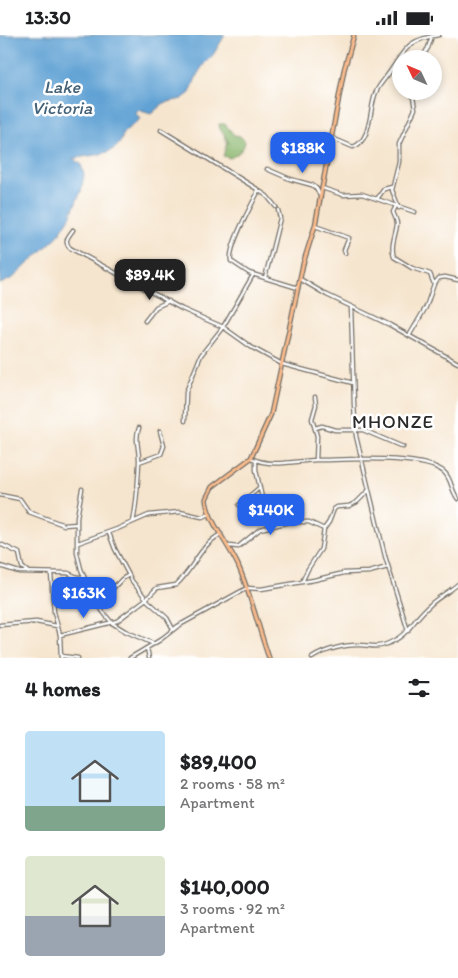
<!DOCTYPE html>
<meta charset="utf-8">
<style>
:root{--surface:#fff;--page:#f6f6f6;--text:#202124;--muted:#757577;--accent:#2563eb}
body{margin:0;font-family:Itim,sans-serif;background:var(--page);color:var(--text);height:100vh;display:flex;flex-direction:column;font-size:19px;white-space:nowrap}
*{box-sizing:border-box;margin:0}
p{font-size:16px;color:var(--muted)}
.icon{flex:none;width:28px;height:28px;fill:none;stroke:currentColor;stroke-width:2;stroke-linecap:round;stroke-linejoin:round}
.map{position:relative;height:623px;overflow:hidden}
.side{display:flex;flex-direction:column;background:var(--surface);flex:1}
.side>*{flex:none}
.needle{width:32px;rotate:314deg}
.buttons{position:absolute;left:392px;top:15px;display:grid;gap:10px}
.buttons a{display:grid;place-items:center;width:50px;height:50px;border-radius:50%;background:var(--surface);box-shadow:0 2px 8px #0003;font-size:25px}
.price{position:absolute;translate:-50% -42px;padding:0 11px;border-radius:10px;background:var(--accent);color:#fff;font-size:16px;line-height:32px;filter:drop-shadow(0 1px 2px #0008)}
.price::after{content:'';position:absolute;left:50%;top:30px;width:15px;height:11px;margin-left:-8px;background:inherit;clip-path:polygon(0 0,100% 0,50% 100%)}
.price.current{background:#222;color:#fff}
ul{padding:0;list-style:none}
li{display:flex;align-items:center;gap:15px;height:125px;padding:0 25px}
li span{display:grid;place-items:center;flex:none;width:140px;height:100px;border-radius:5px;color:#555}
li>.icon{margin-inline-start:auto}
span .icon{width:60px;height:60px;fill:#fffc;stroke-width:1}
li b{font-size:21px}
h2{display:flex;justify-content:space-between;align-items:center;height:60px;padding:0 25px;font-size:21px}
.status{display:flex;justify-content:space-between;align-items:center;height:35px;padding:0 25px;background:var(--surface);direction:ltr}
.status svg{height:14px;fill:currentColor}
.map>svg:first-child{display:block}
.forest{fill:url(#forest-firs);stroke:#5c714c}
.water{fill:#60a2d4;stroke:#466680}
.lines{fill:none;stroke-linecap:round;stroke-linejoin:round}
.minor-casing{stroke:#726c64;stroke-width:5}
.major-casing{stroke:#726c64;stroke-width:5.5}
.minor{stroke:#fff;stroke-width:2.5}
.major{stroke:#fabb8c;stroke-width:3}
.labels{text-anchor:middle;dominant-baseline:central;stroke-width:5;stroke-linejoin:round;paint-order:stroke}
.water-label{font-size:18px;font-style:italic;fill:#436177;stroke:#fff}
.quarter-label{font-size:19px;letter-spacing:1px;fill:#2b2b2b;stroke:#fff}
</style>
<div class="status"><b>13:30</b><svg viewBox="0 0 49 12"><path d="M0 12V9h3v3zM5 12V6h3v6zM10 12V3h3v9zM15 12V0h3v12zM26 1h20v11H26zM47 4h2v5h-2z"/></svg></div>
<div class="map">
<svg width="458" height="623" viewBox="0 0 458 623">
<defs>
<pattern id="forest-firs" width="22" height="20" patternUnits="userSpaceOnUse" patternTransform="scale(1.25)"><rect width="22" height="20" fill="#8cb76e"/><path d="M5 1l3.5 6h-7zM16 11l3.5 6h-7z" fill="#73955b"/></pattern>
</defs>
<rect width="100%" height="100%" fill="#fff"/>
<filter id="ink" filterUnits="userSpaceOnUse"><feTurbulence type="fractalNoise" baseFrequency=".02" numOctaves="2"/><feDisplacementMap in="SourceGraphic" scale="10" xChannelSelector="R" yChannelSelector="G"/><feConvolveMatrix kernelMatrix="1 2 1 2 8 2 1 2 1" color-interpolation-filters="sRGB"/></filter>
<filter id="wash" filterUnits="userSpaceOnUse"><feTurbulence type="fractalNoise" baseFrequency=".0096" numOctaves="4" result="noise"/><feDisplacementMap in="SourceGraphic" scale="20" xChannelSelector="R" yChannelSelector="G"/><feGaussianBlur stdDeviation="1.12" result="paint"/><feColorMatrix in="noise" values="0 0 0 0 0 0 0 0 0 0 0 0 0 0 0 0 0 1.4 0 .05"/><feComposite in="paint" operator="in"/></filter>
<g filter="url(#wash)">
<rect width="100%" height="100%" fill="#f6e5ce"/>
<path class="forest" d="M219,89H225L234,100L240,101L245,106C244,115 238,119 230,123L223,121C227,111 229,102 220,95Z"/>
<path class="water" d="M0,0H225L213,20L204,29L197,40L190,58L182,64L164,68L151,79L138,75L136,79L140,84L123,98C121,122 90,119 73,124L81,129L84,140L81,156L70,182L58,201L13,243L0,249Z"/>
</g>
<g filter="url(#ink)">
<g class="lines">
<defs>
<path id="minor" d="M421,24L428,13L432,1
M161,95L257,154V159C250,173 228,212 231,226L249,238L298,253
M332,103L353,112C372,106 369,73 376,57C379,50 385,44 389,38C406,14 406,5 439,0
M267,134L290,144L312,150L317,154L320,161
M322,153L343,160L362,159L415,177
M258,155L267,161L276,172
M377,164L384,154L392,152
M396,171L393,177C394,180 397,185 397,189C396,200 390,210 394,222L412,233L430,239L434,249
M399,173L392,155L399,127V109L415,74L412,56
M315,191L349,203L344,215L345,218
M73,195C69,201 63,206 70,213L182,274L223,292L251,312L282,329L353,348
M265,243L280,183L278,175
M300,244L327,260L390,290L458,328
M351,272L354,369L356,401L385,521L408,596
M145,286L156,272L169,266
M409,301L426,272L434,249L439,243L445,242L458,245
M315,362L316,370L312,384L317,401L316,425
M185,386L186,357L201,320L223,292L253,240
M315,393L322,391L335,395H363L403,412
M251,423C271,433 295,426 316,425C344,425 422,419 444,437C452,444 451,456 458,464
M256,425V435L264,472
M139,427L161,419L164,411L160,396
M82,454L77,482V518L81,534L87,549L103,577L112,588L125,596L154,609
M0,460L20,464L29,477L64,490L77,489
M239,470L259,453
M133,487C137,468 138,448 139,428C140,415 134,405 139,393
M109,498L115,514L132,546L148,566L167,583L173,594
M78,508L117,494L149,480L180,477L202,482L210,479
M0,509L19,518L22,532L28,537
M229,511L238,512L260,494L290,487H309L324,494
M0,531L19,537L68,538L77,542H84
M51,539L54,577L60,600L61,623
M302,547L308,534L321,514L324,494L329,487L334,474L337,472L349,471L357,467L369,455
M53,555L78,546L83,542
M98,569L122,544L129,540
M0,590L36,587L57,591
M60,600L117,586L146,564L157,553L176,550C194,534 199,511 221,499
M147,613L149,623
M61,621L78,623
M130,623L160,605L178,591L247,553L261,554L314,545L344,538L369,537L388,532
M312,623C324,615 346,609 360,610C369,610 376,613 384,610C410,601 411,586 430,570C438,562 449,557 458,549"/>
<path id="major" d="M269,623C258,592 251,560 238,530C229,510 208,486 206,464L212,452L251,423L271,379L303,229L315,191L344,35L354,0"/>
</defs>
<use href="#minor" class="minor-casing"/>
<use href="#major" class="major-casing"/>
<use href="#minor" class="minor"/>
<use href="#major" class="major"/>
</g>
</g>
<g class="labels">
<g class="water-label">
<text x="62" y="52">Lake<tspan x="62" dy="21">Victoria</tspan></text>
</g>
<g class="quarter-label">
<text x="393" y="386">MHONZE</text>
</g>
</g>
</svg>
<div class="buttons">
<a><svg class="needle" viewBox="-14 -14 28 28"><path d="M0-13l5 13h-10z" fill="#e53935"/><path d="M0 13l5-13h-10z" fill="#757577"/></svg></a>
</div>
<b class="price" style="left:303px;top:139px">$188K</b>
<b class="price current" style="left:150px;top:266px">$89.4K</b>
<b class="price" style="left:271px;top:501px">$140K</b>
<b class="price" style="left:84px;top:584px">$163K</b>
</div>
<section class="side">
<h2>4 homes<svg class="icon" aria-label="filters" viewBox="0 0 24 24"><path d="M4 7h16M4 17h16"/><circle cx="9" cy="7" r="2"/><circle cx="15" cy="17" r="2"/></svg></h2>
<ul>
<li><span style="background:linear-gradient(#bfe0f5 75%,#7fa58c 0)"><svg class="icon" aria-label="home" viewBox="0 0 24 24"><path d="M3 11l9-7 9 7M6 9v11h12V9"/></svg></span><div><b>$89,400</b><p>2 rooms · 58 m²</p><p>Apartment</p></div></li>
<li><span style="background:linear-gradient(#dfe7d0 60%,#9aa5b1 0)"><svg class="icon" aria-label="home" viewBox="0 0 24 24"><path d="M3 11l9-7 9 7M6 9v11h12V9"/></svg></span><div><b>$140,000</b><p>3 rooms · 92 m²</p><p>Apartment</p></div></li>
</ul>
</section>
